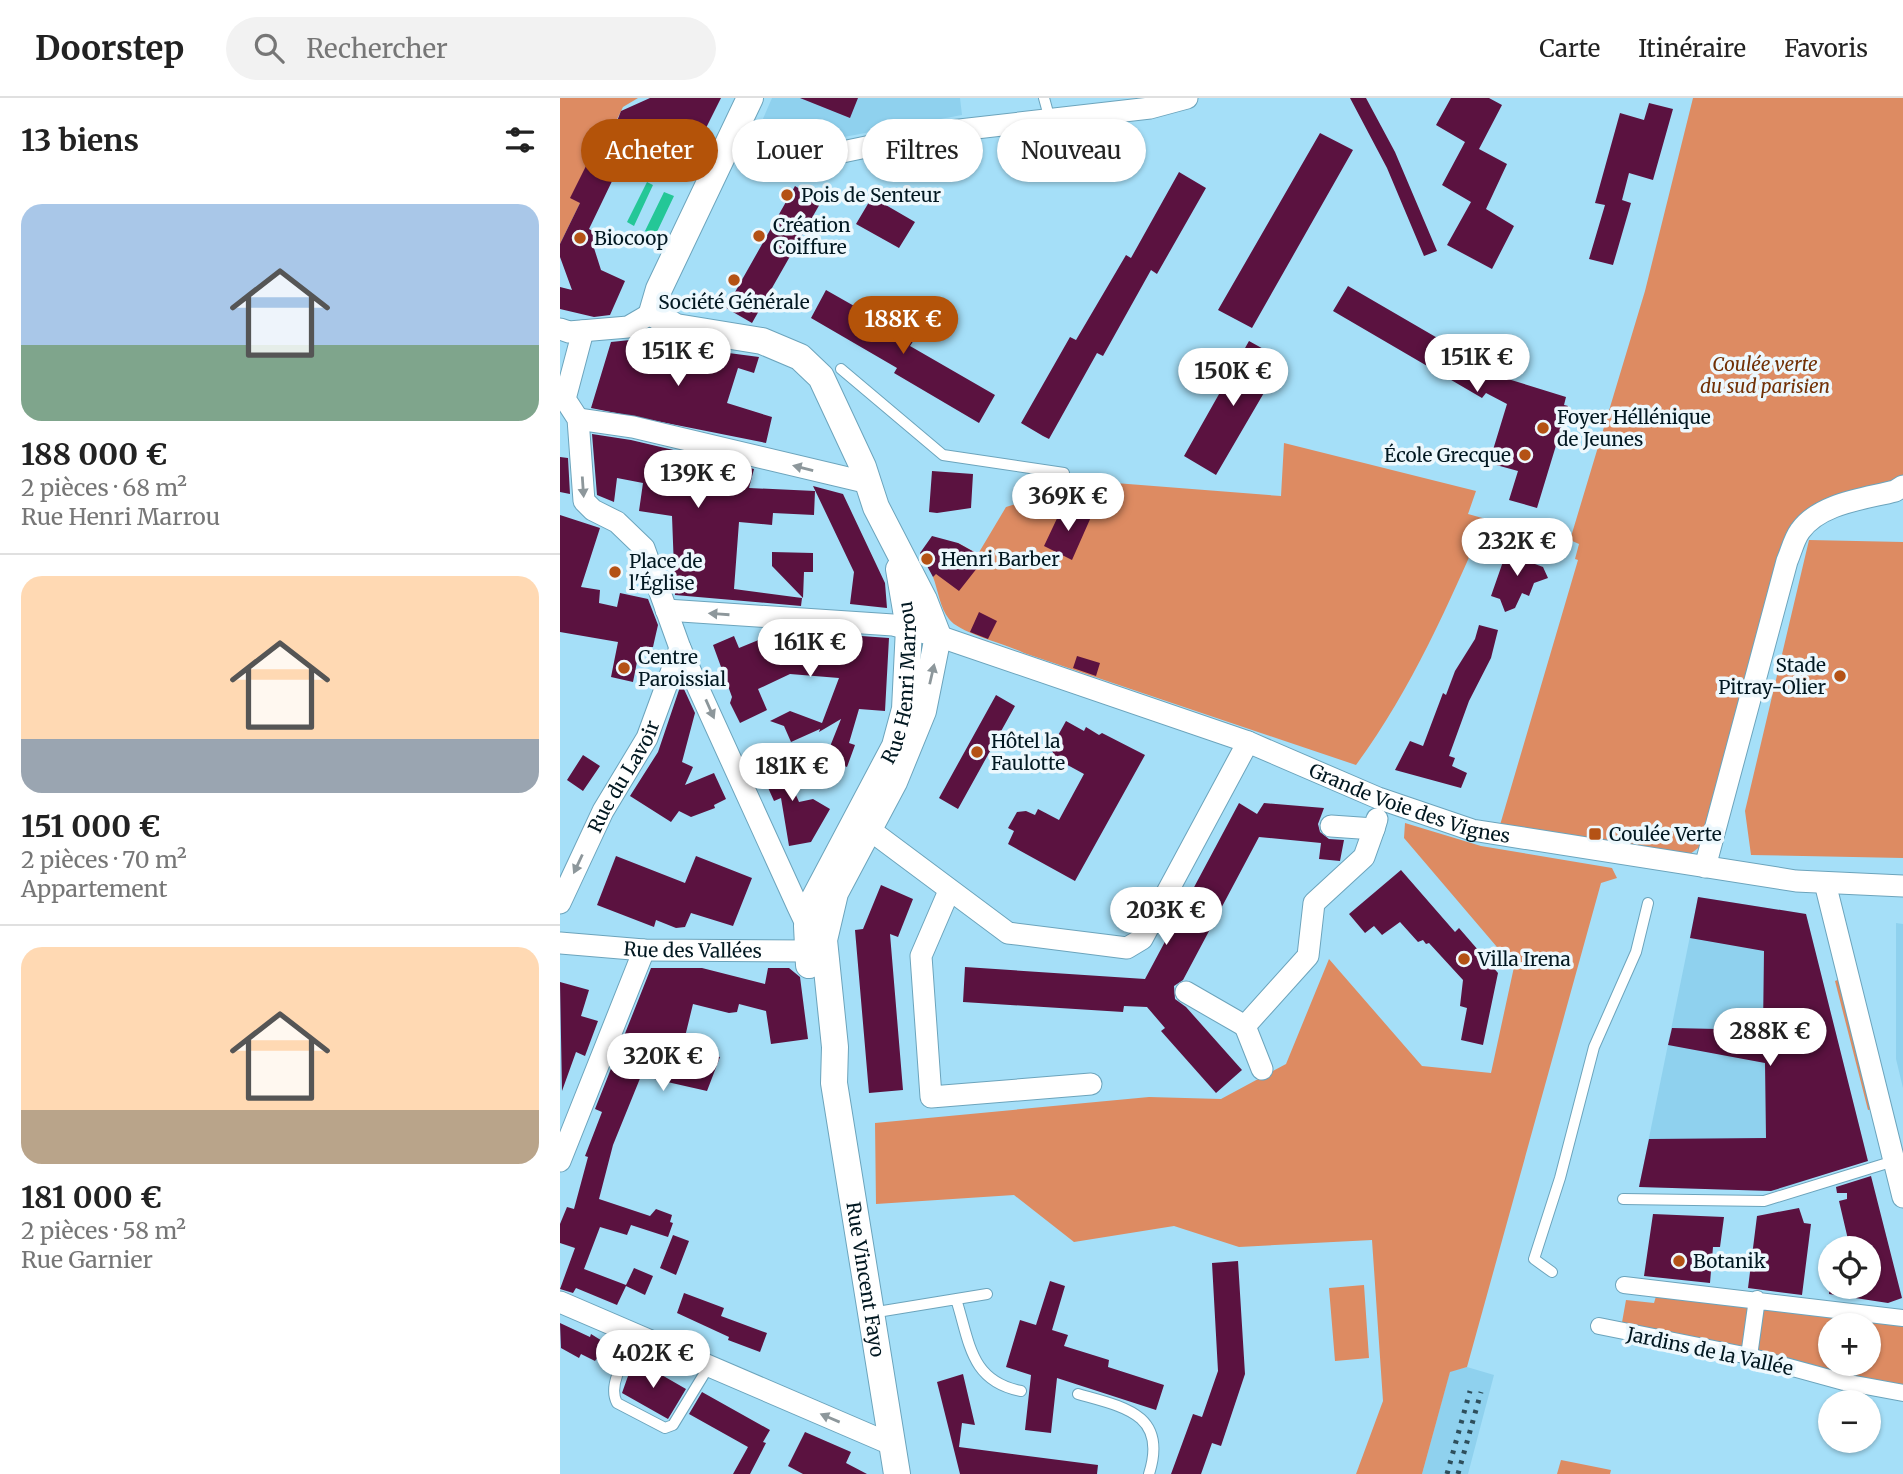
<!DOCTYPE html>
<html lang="fr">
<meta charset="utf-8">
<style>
:root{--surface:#fff;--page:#f2f2f2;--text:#222;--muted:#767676;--line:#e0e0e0;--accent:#b45309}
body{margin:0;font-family:Merriweather,serif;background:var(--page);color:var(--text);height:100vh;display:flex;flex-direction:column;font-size:26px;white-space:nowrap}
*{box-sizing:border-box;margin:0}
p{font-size:23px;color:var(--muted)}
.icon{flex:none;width:38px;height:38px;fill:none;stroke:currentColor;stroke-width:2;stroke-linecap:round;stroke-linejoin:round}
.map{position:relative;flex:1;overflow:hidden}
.sheet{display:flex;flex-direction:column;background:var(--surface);width:560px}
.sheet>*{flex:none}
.banner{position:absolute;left:21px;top:21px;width:665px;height:63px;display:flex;gap:14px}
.buttons{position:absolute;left:1258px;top:1138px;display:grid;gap:14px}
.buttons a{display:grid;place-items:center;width:63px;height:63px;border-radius:50%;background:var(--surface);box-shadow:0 2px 5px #0004;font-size:35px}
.price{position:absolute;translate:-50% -60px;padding:0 16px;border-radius:24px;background:#fff;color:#222;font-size:23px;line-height:46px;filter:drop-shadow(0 2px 4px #0008)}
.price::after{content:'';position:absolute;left:50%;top:42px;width:21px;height:16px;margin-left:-10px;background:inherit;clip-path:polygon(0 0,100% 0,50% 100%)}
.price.on{background:var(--accent);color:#fff}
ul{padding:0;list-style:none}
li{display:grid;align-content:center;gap:14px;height:371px;padding:0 21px}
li+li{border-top:2px solid var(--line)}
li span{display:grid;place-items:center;height:217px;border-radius:21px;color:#555}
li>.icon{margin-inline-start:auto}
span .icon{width:126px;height:126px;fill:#fffc;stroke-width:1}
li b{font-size:30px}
h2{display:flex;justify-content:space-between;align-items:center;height:84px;padding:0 21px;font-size:30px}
.chip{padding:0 24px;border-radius:32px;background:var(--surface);box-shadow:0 2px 5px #0004;font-size:24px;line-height:63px}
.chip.on{background:var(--accent);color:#fff}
header{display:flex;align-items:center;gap:42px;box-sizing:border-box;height:98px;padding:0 35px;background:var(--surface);border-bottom:2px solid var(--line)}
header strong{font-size:33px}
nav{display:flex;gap:38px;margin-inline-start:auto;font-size:24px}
.search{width:490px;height:63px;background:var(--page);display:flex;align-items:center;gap:18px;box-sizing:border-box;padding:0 24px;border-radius:38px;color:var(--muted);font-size:26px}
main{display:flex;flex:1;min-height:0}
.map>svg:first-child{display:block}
.built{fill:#8fd1ee}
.green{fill:#dd8b62}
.water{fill:#24c797}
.building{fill:#5b1240}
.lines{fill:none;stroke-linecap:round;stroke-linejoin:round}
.service-casing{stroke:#6ca4bc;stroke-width:12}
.pedestrian-casing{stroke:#6ca4bc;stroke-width:18}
.minor-casing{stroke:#6ca4bc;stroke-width:23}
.tertiary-casing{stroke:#6ca4bc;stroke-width:28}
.service{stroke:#fff;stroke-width:10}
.pedestrian{stroke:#fff;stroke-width:16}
.minor{stroke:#fff;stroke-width:21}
.tertiary{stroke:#fff;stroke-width:26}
.rail{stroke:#2e4e5b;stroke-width:5;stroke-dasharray:3.5 7;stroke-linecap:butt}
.oneway{fill:#8d979b}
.poi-dot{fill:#b45215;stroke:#edf8fd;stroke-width:2.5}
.labels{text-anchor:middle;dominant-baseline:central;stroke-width:7;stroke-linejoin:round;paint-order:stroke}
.poi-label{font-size:19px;fill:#021821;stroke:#edf8fd;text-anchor:start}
.park-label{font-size:19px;font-style:italic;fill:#713005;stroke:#edf8fd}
.street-label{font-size:19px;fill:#021821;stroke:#edf8fd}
</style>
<header>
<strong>Doorstep</strong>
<div class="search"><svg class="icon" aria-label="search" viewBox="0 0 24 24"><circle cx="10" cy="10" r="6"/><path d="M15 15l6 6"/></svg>Rechercher</div>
<nav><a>Carte</a><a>Itinéraire</a><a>Favoris</a></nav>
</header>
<main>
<section class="sheet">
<h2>13 biens<svg class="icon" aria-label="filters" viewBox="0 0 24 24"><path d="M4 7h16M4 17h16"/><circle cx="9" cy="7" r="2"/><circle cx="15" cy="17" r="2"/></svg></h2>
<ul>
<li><span style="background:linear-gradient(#a9c7e8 65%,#7fa58c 0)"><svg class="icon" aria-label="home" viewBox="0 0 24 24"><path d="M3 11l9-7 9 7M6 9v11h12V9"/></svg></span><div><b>188 000 €</b><p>2 pièces · 68 m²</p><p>Rue Henri Marrou</p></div></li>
<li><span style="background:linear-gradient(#ffd9b3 75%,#9aa5b1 0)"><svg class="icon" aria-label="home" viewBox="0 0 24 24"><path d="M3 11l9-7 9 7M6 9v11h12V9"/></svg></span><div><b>151 000 €</b><p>2 pièces · 70 m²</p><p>Appartement</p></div></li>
<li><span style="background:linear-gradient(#ffd9b3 75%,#b9a48a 0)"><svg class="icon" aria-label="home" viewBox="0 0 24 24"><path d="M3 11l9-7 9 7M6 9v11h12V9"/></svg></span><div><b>181 000 €</b><p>2 pièces · 58 m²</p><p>Rue Garnier</p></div></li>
</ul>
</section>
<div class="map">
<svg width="1343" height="1376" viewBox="0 0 1343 1376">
<rect width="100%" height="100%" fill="#a5dff8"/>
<path class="built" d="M212,0H400L402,17L230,49L199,30Z
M1138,799L1246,816L1307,1061L1216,1093L1079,1089Z
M1336,825L1343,826V990L1336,961Z
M907,1269L934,1277L908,1376H862L890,1273Z"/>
<path class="green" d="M0,0H78L63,9L48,40L51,42L0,146Z
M1133,0H1343V380L1336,385L1271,399L1252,408L1141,748L1130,756L940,727L1018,462L1015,461L1019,446L1010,442L1085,193Z
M724,345L916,393L908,416L926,421C888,507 852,591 796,667L464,555C446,546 399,535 389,521C380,510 378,492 373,479L398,445L418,456L446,409L498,393L504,386V381L721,398Z
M1249,442L1343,444V760L1191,757L1185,713Z
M845,725L921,748L1052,770L1057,780L1041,785L907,1269L890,1274L862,1376H796L823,1303L812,1142L679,1149L614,1128L514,1144L454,1097L316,1106L315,1025L589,999L661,1001L726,966L769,861L862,968L931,975L954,869L844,740Z
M1280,881L1314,1011L1308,1012L1275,883Z
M804,1187L809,1260L775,1263L769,1190Z
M1097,1195L1188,1205L1184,1253L1061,1230L1066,1202L1094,1205Z
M1203,1207L1291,1217L1289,1227H1270V1265H1281L1279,1274L1265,1271L1264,1276L1233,1262L1198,1255Z
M1303,1221L1343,1228V1291L1291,1281L1294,1265H1309V1227H1302Z
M1001,1362L1051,1372L1050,1376H997Z"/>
<path class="water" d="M87,84L93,87L74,128L67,124Z
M104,94L114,98L95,138L85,133Z"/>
<path class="building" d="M90,0H161L137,48L108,34L87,42L80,56L68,50L29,131L40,137L34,150L41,172L65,183L50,217L34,219L0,211V189L12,192L0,159V146L20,105L10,100L32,56L42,61L61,13Z
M240,0H298L290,20Z
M790,0H806L835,54L877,153L864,158L827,70Z
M891,0H929L942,7L919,51L947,66L926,111L954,128L932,171L887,147L911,104L882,87L905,44L876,27Z
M1089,5L1113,11L1093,82L1069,75L1062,102L1071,105L1053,167L1029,161L1045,107L1035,105L1060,15L1084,22Z
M760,35L793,52L692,230L658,212Z
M619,74L646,90L597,176L591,172L543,258L537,255L489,341L483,338L461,325L510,239L516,242L566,157L571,160Z
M235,88L261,104L192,225L166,210Z
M312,99L355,124L339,150L296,126Z
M788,188L948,281L1006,299L1004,307L1008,308L977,410L949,402L958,373L929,365L947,306L926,295L922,300L773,213Z
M266,192L354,242L350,248L435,297L419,325L334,275L337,270L251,220Z
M70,242L199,259L194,275L178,270L167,305L212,319L206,345L31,310L51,244Z
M689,243L723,262L656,377L624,358Z
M32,336L71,342L194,371L189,390L255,393L254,417L213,415L212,427L179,424L174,491L242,500L241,508L115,497L112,418L79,413L83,385L57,380L54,404L37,397Z
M0,359L8,360L10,396L0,394Z
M372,373L413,376L411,410L377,415L369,414Z
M253,388L283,396L325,485L327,510L290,506L294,474Z
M510,409L531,419L512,462L484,448L501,412L507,415Z
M0,417L40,430L21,489L40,492L39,505L57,509L60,495L88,501L98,527L95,540L93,549H80L73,584L51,579L58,544L0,534Z
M372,438L398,445L425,460L399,493L376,476L373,479L360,455Z
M952,449L978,460L975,466L983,469L988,480L974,485L969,498L962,495L955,510L945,514L940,501L931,498L946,455L949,456Z
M212,454L253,455V474H244L243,500L212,468Z
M419,514L437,523L428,541L410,534Z
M919,527L938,532L931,560L909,603L889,658L895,660L892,668L907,675L901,690L835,672L850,643L863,648L883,595L886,597L895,573L915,541Z
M232,533L329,540L325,613L299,611L289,645L295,647L287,669L265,661L281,621L259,634L260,631L231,644L224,628L210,623L230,613L262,625L279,580L230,576L198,591L207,612L180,625L170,605L172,599L153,547L174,538L179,550L208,538L210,542Z
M517,558L540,565L536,578L513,570Z
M120,589H123L135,615L122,664L133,669L125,687L154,675L166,701L154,707L155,710L131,719L119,713L111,724L70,698L98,654Z
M436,597L455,608L398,711L379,700Z
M506,623L524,633L526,629L539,637L542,635L585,657L515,783L448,746L454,733L448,730L457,714L466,713L475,717L478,711L499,722L524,676L502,664L503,662L494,657L491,650Z
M23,657L40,668L23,693L7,682Z
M208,657L210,662L219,658L239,704L253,701L270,711L251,744L229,748L221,700L214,703L196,663Z
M679,705L697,716L704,705L764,710L758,726L760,734L769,741L784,742L780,763L759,761L761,745L699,739L623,882L614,888L615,901L626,909L682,972L656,995L601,933L605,930L587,909L564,908L563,914L403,904L405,869L585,881Z
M56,758L125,785L136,758L192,780L173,828L131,815L125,829L116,830L96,822L94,829L37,807Z
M841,772L895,834L899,830L938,875L923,947L901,942L907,910L900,908L903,882L869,845L866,846L863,842L858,844L840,824L822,837L814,828L805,835L789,816Z
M321,787L353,801L338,839L330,836L343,992L309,995L295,832L303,831Z
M1138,799L1246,816L1308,1063L1211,1093L1079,1089L1089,1041L1206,1040L1205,965L1108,947L1112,930L1203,932L1204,853L1130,840Z
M91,870H142L205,886L208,870H229L240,879L248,941L211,946L206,913L179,906L177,914L169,915L133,906L122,951L160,959L147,993L81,978L53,1047L39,1101L90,1118L96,1111L112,1117L110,1124L113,1125L108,1139L71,1127L67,1137L40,1129L24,1171L66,1187L74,1170L93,1178L85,1197L66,1188L57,1207L16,1190L13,1195L0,1191L15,1150L0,1145V1126L7,1109L14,1111L28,1059L25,1058L42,1014L35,1011Z
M0,884L29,892L21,918L38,923L25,958L16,954L2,993Z
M1311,1078L1342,1200L1328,1205L1269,1196L1270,1188H1309V1150H1290L1279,1103L1287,1101V1095H1277L1276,1089Z
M1239,1110L1244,1125L1251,1126L1242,1197L1188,1190L1197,1118Z
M1093,1116L1164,1119L1160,1149H1153L1150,1185L1084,1178Z
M113,1137L129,1143L116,1177L100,1170Z
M678,1163L685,1276L661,1348L652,1345L641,1376H611L633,1316L642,1319L658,1273L652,1165Z
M490,1183L505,1188L492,1232L508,1237L504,1248L549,1262L548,1269L604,1287L596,1312L497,1280L491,1335L465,1332L471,1277L446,1269L460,1222L476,1227Z
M124,1195L164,1210L161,1218L207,1235L200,1254L168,1242L169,1239L117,1215Z
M0,1225L30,1239L31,1236L60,1254L53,1266L37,1260L35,1263L21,1256L19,1260L1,1250Z
M74,1261L126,1291L108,1321L62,1295Z
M403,1276L415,1327L402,1325L399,1349L538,1367L537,1376H400L377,1284Z
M142,1294L210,1332L203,1344L206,1345L190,1376H173L188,1349L129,1316Z
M245,1334L291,1354L286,1365L307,1376H243L228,1368Z"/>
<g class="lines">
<defs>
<path id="service" d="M484,0L490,22
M281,271L383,357L504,375
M1063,1101L1204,1103L1334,1063
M992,1174L974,1161L1000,1080L1034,949L1076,854L1088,805
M396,1201C410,1245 410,1283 461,1293
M311,1215L427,1196
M79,1237C69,1256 46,1284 57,1305L105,1330L113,1327L149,1268
M518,1296C564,1309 608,1316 589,1376"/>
<path id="pedestrian" d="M1064,1187L1343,1220
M1039,1228L1189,1258L1284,1284L1343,1295
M1189,1258L1197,1201
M1284,1284L1288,1265"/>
<g id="minor">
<path d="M169,46L203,65L225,66L373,35L590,10L627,0"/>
<path d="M0,231L9,234L68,229L92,215"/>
<path d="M18,321L73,329L309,385"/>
<path id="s1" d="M106,512L333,527L378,538L688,644L818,700L912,732L1236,783L1343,788"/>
<path d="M771,728L814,731L817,721"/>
<path d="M310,732L448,835L567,850L582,841L688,644"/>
<path d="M1145,769L1227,463C1231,454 1234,441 1240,433C1260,405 1304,401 1335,393L1343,388"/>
<path d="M1265,785L1343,1099"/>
<path d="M389,793L361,858L371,999L531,986"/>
<path id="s2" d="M0,805L43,713L87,640L120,550"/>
<path id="s3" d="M0,845L84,852L247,853L264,842L247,828L238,809L120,550L84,450L57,424L33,412L24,403L18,321L5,301L23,233"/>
<path d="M626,894L685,928L748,858L754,805L804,759L814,731"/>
<path d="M685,928L702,971"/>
<path d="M0,1063L84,852"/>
<path d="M0,1204L333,1347"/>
</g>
<g id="tertiary">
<path id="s4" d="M190,0L99,191L92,215L116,229L202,243L240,259L261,279L303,369L316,409L364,502L378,538L363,613L334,684L275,795L264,842L275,949L274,985L337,1376"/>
<path id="s5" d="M249,867L247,828L253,803L335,648L345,611L349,530L339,471"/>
</g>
</defs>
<use href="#service" class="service-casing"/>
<use href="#pedestrian" class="pedestrian-casing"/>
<use href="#minor" class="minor-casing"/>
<use href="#tertiary" class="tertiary-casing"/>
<use href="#service" class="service"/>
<use href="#pedestrian" class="pedestrian"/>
<use href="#minor" class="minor"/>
<use href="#tertiary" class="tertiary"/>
<path class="rail" d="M887,1376L910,1293
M898,1376L921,1294"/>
</g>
<defs><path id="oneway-solid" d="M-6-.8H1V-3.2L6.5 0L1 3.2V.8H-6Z" transform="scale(1.75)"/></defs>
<g class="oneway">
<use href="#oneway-solid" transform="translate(243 370) rotate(-166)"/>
<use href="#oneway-solid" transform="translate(23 389) rotate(86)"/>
<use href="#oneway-solid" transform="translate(159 516) rotate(-176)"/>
<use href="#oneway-solid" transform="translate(372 576) rotate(-77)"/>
<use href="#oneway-solid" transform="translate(150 611) rotate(66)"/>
<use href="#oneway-solid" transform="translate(18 766) rotate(115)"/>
<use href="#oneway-solid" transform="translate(270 1320) rotate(-157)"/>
</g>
<g class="poi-dot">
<circle cx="227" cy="97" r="7"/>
<circle cx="199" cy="138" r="7"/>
<circle cx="20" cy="140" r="7"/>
<circle cx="174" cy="182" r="7"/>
<circle cx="983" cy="330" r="7"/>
<circle cx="965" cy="357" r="7"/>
<circle cx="367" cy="461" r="7"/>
<circle cx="55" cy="474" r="7"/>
<circle cx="64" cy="570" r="7"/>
<circle cx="1280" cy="578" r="7"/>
<circle cx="417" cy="654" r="7"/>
<rect x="1028" y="729" width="14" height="14" rx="3.5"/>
<circle cx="904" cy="861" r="7"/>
<circle cx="1119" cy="1163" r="7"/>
</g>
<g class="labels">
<g class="poi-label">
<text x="241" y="97">Pois de Senteur</text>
<text x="213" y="127">Création<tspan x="213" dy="22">Coiffure</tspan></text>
<text x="34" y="140">Biocoop</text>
<text x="174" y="204" text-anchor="middle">Société Générale</text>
<text x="997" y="319">Foyer Héllénique<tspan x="997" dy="22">de Jeunes</tspan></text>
<text x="951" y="357" text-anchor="end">École Grecque</text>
<text x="381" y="461">Henri Barber</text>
<text x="69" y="463">Place de<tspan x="69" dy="22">l'Église</tspan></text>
<text x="78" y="559">Centre<tspan x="78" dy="22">Paroissial</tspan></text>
<text x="1266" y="567" text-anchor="end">Stade<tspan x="1266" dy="22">Pitray-Olier</tspan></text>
<text x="431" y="643">Hôtel la<tspan x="431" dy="22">Faulotte</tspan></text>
<text x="1049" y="736">Coulée Verte</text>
<text x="918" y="861">Villa Irena</text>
<text x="1133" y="1163">Botanik</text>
</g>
<g class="park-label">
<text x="1205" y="266">Coulée verte<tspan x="1205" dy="22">du sud parisien</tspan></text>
</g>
<g class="street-label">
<text stroke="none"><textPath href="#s5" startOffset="304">Rue Henri Marrou</textPath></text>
<text stroke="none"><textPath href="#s2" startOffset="142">Rue du Lavoir</textPath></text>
<text stroke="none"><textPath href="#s1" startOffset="775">Grande Voie des Vignes</textPath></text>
<text stroke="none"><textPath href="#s3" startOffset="133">Rue des Vallées</textPath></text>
<text stroke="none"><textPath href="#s4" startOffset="1376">Rue Vincent Fayo</textPath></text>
<text transform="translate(1150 1253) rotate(12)">Jardins de la Vallée</text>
</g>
</g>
</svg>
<div class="buttons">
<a><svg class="icon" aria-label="locate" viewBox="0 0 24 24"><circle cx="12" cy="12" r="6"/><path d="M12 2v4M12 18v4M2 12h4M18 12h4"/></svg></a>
<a>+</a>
<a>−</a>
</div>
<b class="price on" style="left:343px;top:258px">188K €</b>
<b class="price" style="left:118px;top:290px">151K €</b>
<b class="price" style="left:917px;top:296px">151K €</b>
<b class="price" style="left:673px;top:310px">150K €</b>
<b class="price" style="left:138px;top:412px">139K €</b>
<b class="price" style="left:508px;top:435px">369K €</b>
<b class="price" style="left:957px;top:480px">232K €</b>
<b class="price" style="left:250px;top:581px">161K €</b>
<b class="price" style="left:232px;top:705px">181K €</b>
<b class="price" style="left:606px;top:849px">203K €</b>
<b class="price" style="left:1210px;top:970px">288K €</b>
<b class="price" style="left:103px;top:995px">320K €</b>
<b class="price" style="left:93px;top:1292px">402K €</b>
<div class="banner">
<a class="chip on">Acheter</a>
<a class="chip">Louer</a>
<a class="chip">Filtres</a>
<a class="chip">Nouveau</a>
</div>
</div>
</main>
